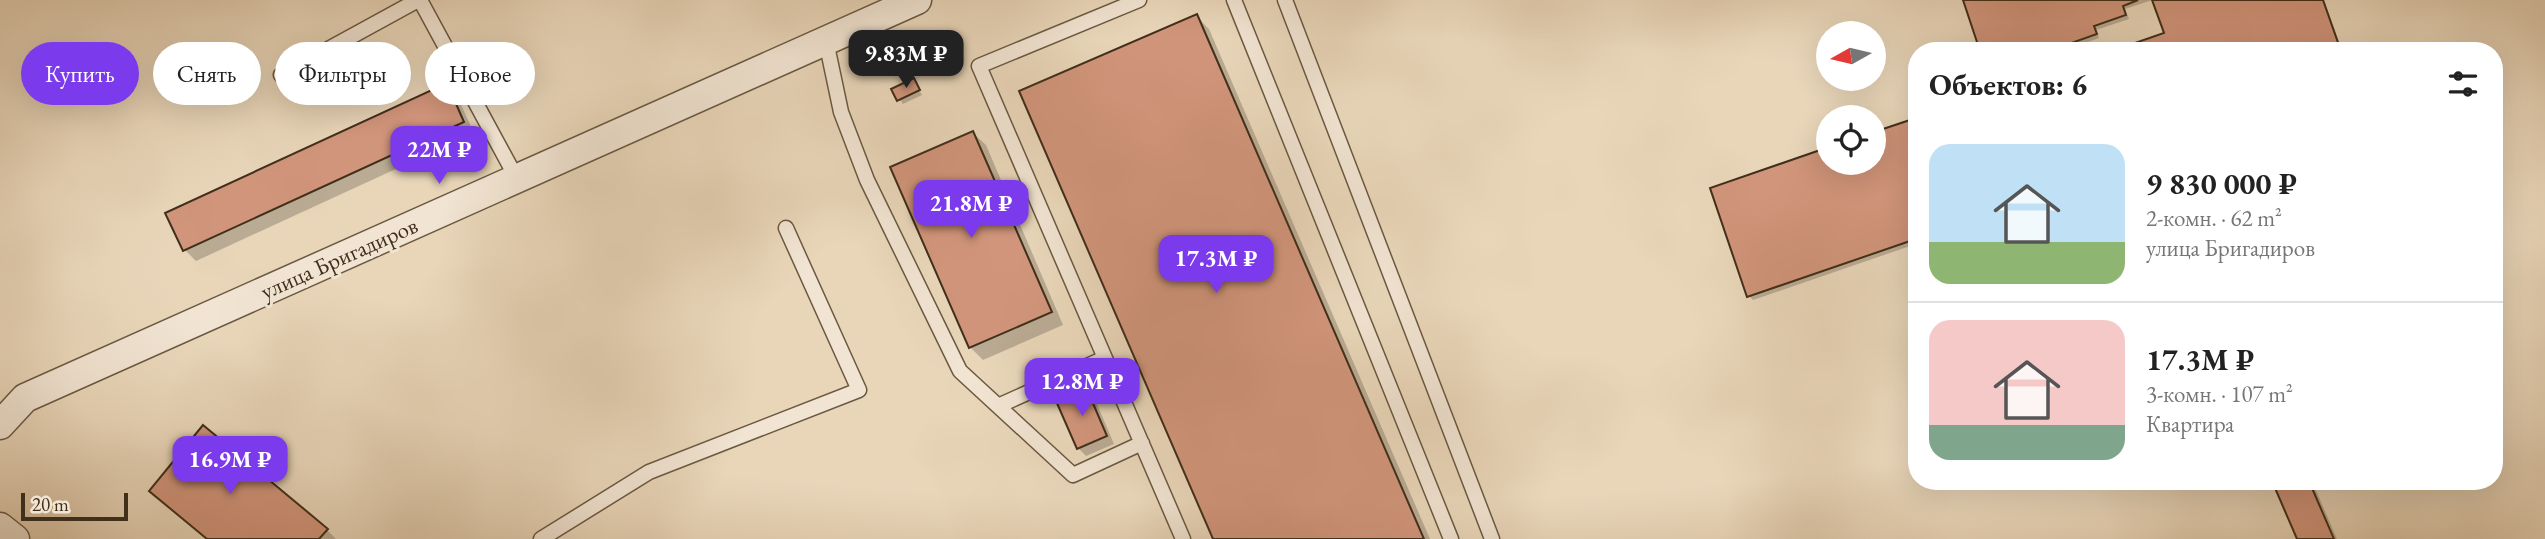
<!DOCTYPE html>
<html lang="ru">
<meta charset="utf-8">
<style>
:root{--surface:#fff;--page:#f6f6f6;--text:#222;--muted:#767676;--line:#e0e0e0;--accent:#7c3aed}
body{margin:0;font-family:"EB Garamond",serif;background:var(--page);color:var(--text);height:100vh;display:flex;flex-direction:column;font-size:26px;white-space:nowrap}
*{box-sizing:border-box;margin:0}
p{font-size:23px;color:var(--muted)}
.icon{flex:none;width:38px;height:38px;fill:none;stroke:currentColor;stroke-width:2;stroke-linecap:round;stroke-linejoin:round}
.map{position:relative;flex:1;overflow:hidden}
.drawer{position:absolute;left:1908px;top:42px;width:595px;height:448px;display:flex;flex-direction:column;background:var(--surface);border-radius:28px;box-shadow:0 7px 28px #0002}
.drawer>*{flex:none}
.hud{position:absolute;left:21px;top:42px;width:665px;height:63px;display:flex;gap:14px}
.needle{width:46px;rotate:262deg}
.controls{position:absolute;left:1816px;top:21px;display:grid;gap:14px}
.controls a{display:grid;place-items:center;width:70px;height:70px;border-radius:50%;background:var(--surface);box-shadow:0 7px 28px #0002;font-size:35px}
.scale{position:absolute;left:21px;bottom:18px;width:107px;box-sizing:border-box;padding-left:7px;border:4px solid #402f1a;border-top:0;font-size:19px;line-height:24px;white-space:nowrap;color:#402f1a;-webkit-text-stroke:5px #f1e4d2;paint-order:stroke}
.price{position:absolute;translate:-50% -60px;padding:0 16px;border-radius:14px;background:var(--accent);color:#fff;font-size:23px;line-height:46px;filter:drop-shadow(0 2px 4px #0008)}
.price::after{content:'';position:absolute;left:50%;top:42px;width:21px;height:16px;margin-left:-10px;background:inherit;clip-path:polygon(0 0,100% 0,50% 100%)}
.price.current{background:#222;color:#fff}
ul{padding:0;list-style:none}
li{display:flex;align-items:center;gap:21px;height:175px;padding:0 21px}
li+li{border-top:2px solid var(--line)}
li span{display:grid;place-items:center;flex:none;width:196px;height:140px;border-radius:21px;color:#555}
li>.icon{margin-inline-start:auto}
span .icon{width:84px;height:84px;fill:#fffc;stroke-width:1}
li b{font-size:30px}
h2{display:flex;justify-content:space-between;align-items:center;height:84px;padding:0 21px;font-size:30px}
.chip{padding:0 24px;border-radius:32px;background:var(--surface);box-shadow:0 7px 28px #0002;font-size:24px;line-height:63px}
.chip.current{background:var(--accent);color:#fff}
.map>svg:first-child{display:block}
.shadow{fill:#0003}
.building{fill:#d1957b;stroke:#402f1a;stroke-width:2}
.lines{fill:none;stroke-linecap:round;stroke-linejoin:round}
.service-casing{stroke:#6a5942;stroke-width:17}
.minor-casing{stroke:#6a5942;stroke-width:31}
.service{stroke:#f1e4d2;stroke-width:14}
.minor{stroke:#f1e4d2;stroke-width:28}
.labels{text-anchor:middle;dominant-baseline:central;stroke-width:6;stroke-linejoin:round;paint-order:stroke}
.street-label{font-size:23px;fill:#402f1a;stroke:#f1e4d2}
</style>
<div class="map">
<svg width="2545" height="539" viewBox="0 0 2545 539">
<rect width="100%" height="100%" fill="#e9d6b9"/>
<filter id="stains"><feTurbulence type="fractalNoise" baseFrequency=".00286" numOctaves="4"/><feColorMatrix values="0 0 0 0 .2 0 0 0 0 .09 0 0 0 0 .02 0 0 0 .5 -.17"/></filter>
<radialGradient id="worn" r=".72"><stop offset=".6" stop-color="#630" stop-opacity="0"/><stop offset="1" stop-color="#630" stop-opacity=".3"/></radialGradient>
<path class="shadow" d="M1965,0H2152L2125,9L2129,19L2096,30L2099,38L2063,51H1982Z
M2154,0H2324L2342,51H2117L2166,34Z
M1196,16L1209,29L1430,539H1215Z
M913,80L922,95L903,104L893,90Z
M446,85L457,96L474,133L196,261L185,250L168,214Z
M1916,119V244L1753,300L1749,296L1829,163H1874V134Z
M973,133L986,145L1063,325L983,360L970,347Z
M1086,389L1094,397L1114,444L1086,456L1078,448Z
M2274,481H2312L2337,539H2299Z
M327,530L336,539H207Z"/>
<path class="building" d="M1963,0H2138L2123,6L2126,15L2094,26L2097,34L2049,51H1980Z
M2152,0H2323L2341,51H2112L2164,33Z
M1197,14L1424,539H1213L1019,91Z
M914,78L920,90L897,101L891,89Z
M447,83L464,122L183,251L165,213Z
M1916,118V239L1747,297L1710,188L1829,147V163H1874V132Z
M973,131L1052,312L969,348L890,167Z
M1086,387L1107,436L1077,449L1056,401Z
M203,425L328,529L319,539H207L149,491Z
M2272,481H2309L2334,539H2297Z"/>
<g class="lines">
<defs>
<path id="service" d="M420,0L517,179
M1139,0L979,66L1183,539
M1234,0L1451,539
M1285,0L1492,539
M826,41L841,112L867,180L960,371L1073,475L1142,443
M281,75L418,0
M998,406L1105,358
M541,539L649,472L859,390L786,228"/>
<path id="minor" d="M0,425L25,398L917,0
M0,527L15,539"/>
</defs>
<use href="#service" class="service-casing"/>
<use href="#minor" class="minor-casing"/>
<use href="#service" class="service"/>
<use href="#minor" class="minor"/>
</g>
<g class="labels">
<g class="street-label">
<text transform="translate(339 258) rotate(-24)">улица Бригадиров</text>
</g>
</g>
<rect width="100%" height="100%" filter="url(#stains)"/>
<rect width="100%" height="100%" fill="url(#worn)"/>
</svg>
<div class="controls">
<a><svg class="needle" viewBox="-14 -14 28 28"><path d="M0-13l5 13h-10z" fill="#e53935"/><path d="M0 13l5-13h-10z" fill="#767676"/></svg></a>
<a><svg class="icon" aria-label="locate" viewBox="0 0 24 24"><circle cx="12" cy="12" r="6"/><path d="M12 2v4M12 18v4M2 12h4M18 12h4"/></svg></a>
</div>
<div class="scale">20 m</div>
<b class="price current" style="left:906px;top:90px">9.83M ₽</b>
<b class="price" style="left:439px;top:186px">22M ₽</b>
<b class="price" style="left:971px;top:240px">21.8M ₽</b>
<b class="price" style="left:1216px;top:295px">17.3M ₽</b>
<b class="price" style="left:1082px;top:418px">12.8M ₽</b>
<b class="price" style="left:230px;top:496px">16.9M ₽</b>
<div class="hud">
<a class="chip current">Купить</a>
<a class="chip">Снять</a>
<a class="chip">Фильтры</a>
<a class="chip">Новое</a>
</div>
<section class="drawer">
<h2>Объектов: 6<svg class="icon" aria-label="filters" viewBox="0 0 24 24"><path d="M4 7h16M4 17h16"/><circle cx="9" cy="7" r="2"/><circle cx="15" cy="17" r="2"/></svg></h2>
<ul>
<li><span style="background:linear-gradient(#bfe0f5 70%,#8fb573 0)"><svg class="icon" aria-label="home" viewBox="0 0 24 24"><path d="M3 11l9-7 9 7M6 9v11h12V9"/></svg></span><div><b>9 830 000 ₽</b><p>2-комн. · 62 m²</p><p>улица Бригадиров</p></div></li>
<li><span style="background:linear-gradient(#f6c9c9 75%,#7fa58c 0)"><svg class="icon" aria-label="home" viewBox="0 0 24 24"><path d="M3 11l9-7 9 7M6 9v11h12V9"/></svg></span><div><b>17.3M ₽</b><p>3-комн. · 107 m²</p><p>Квартира</p></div></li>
</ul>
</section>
</div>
